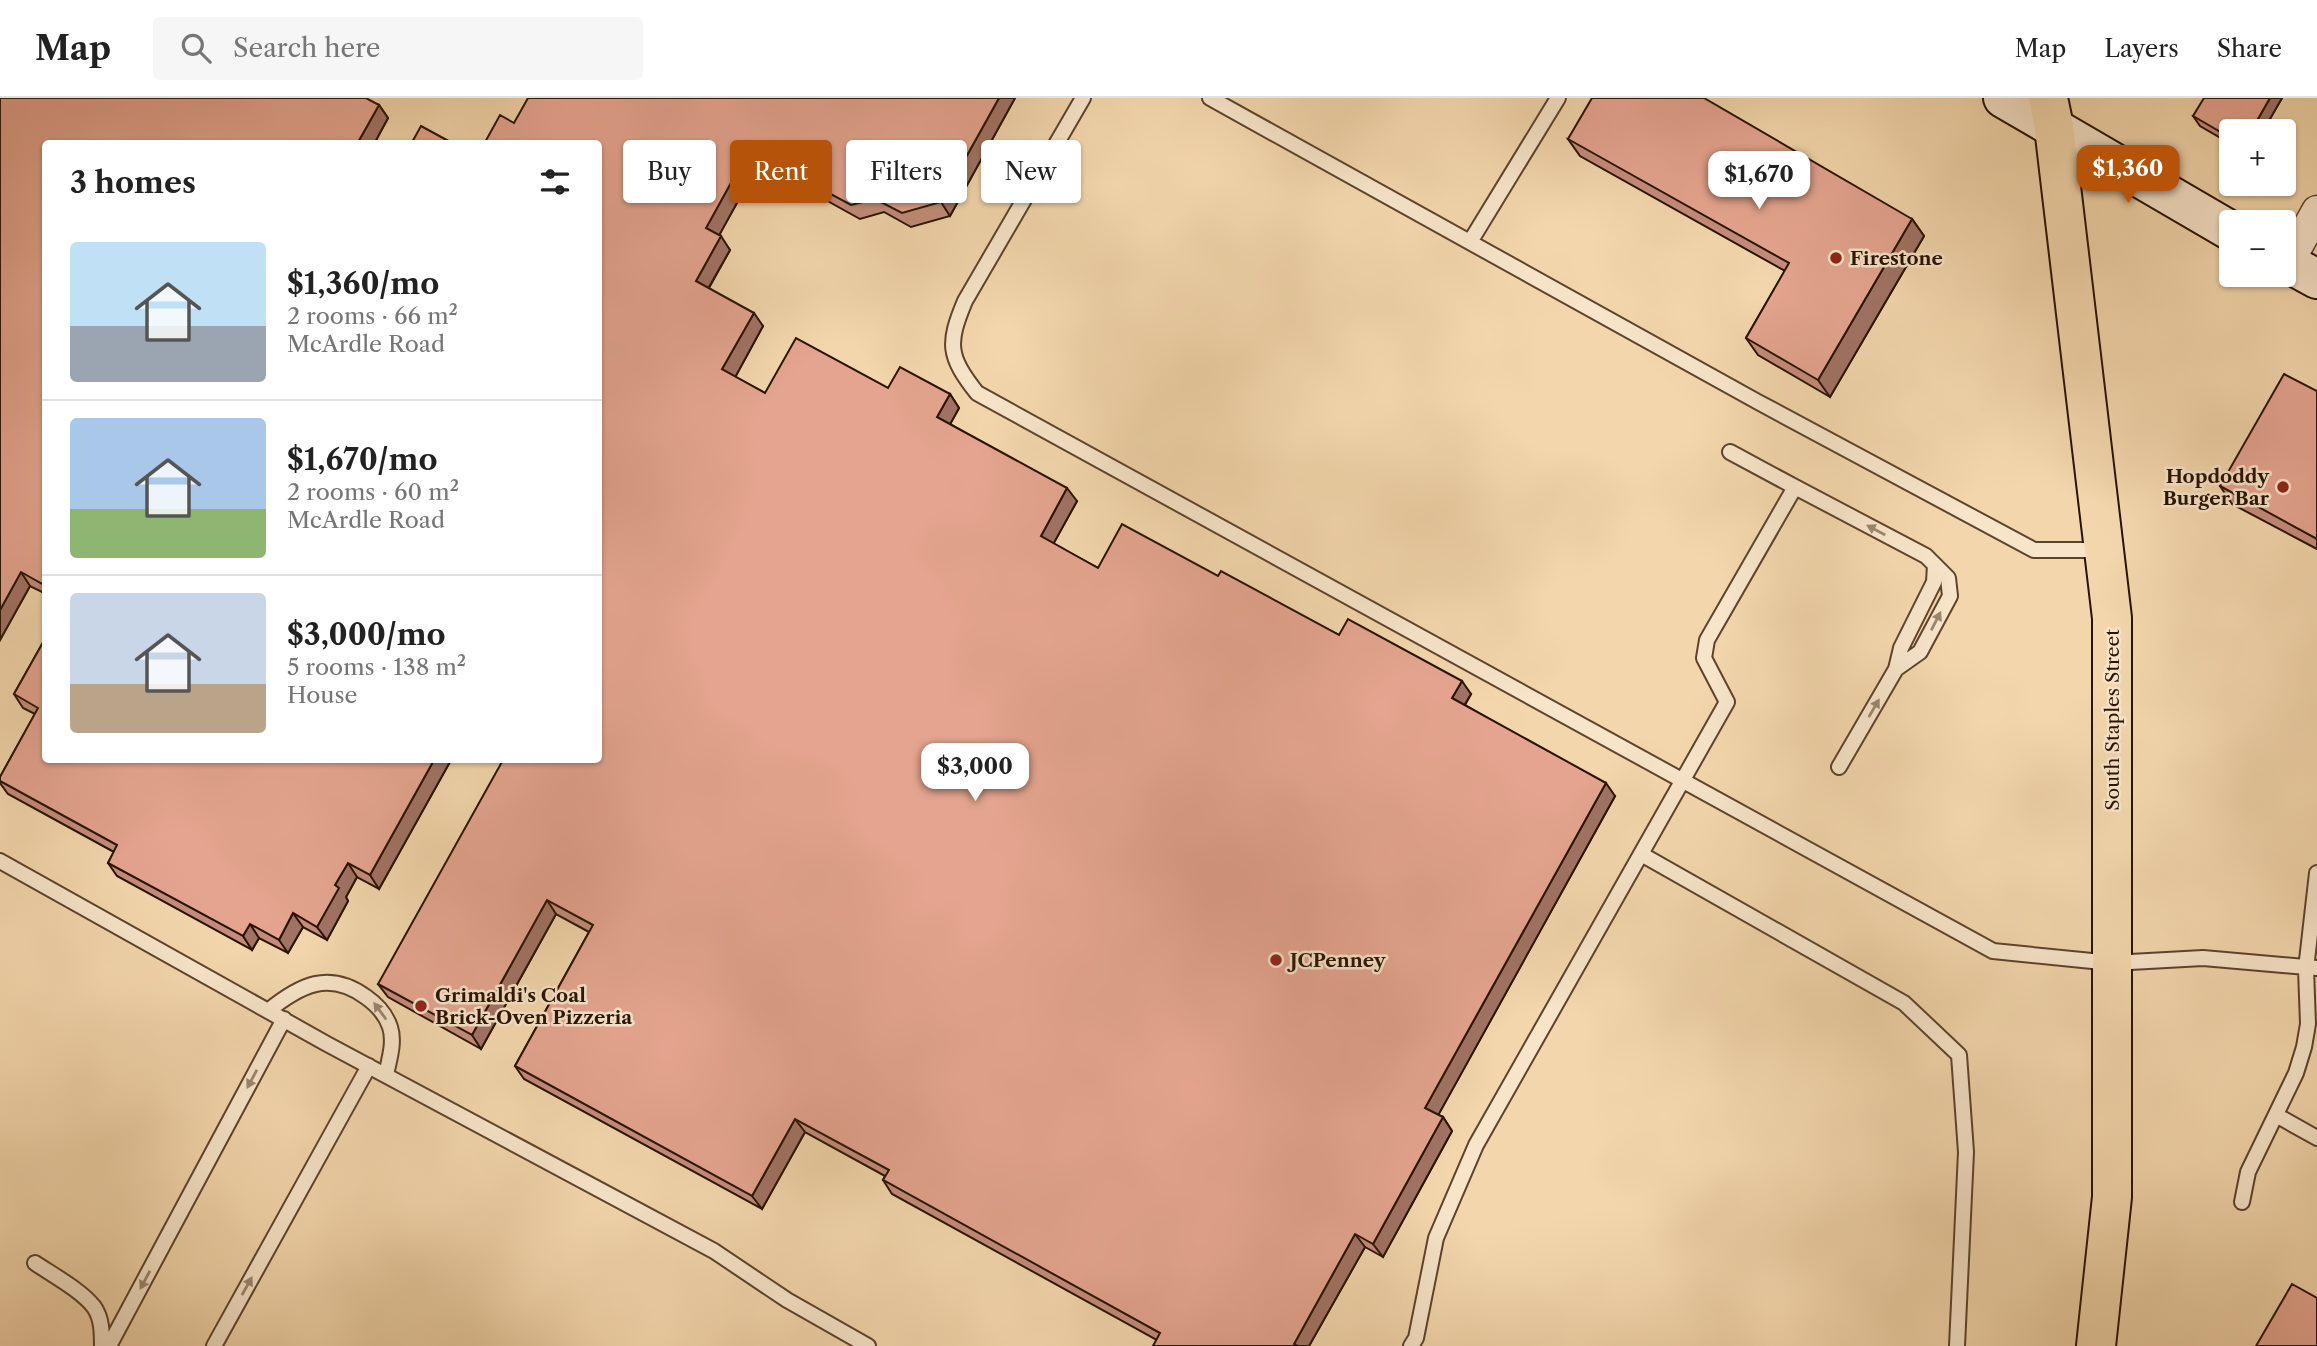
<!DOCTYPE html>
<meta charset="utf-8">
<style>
:root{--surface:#fff;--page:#f6f6f6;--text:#222;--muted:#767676;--line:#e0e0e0;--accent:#b45309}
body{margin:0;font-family:"Libre Caslon Text",serif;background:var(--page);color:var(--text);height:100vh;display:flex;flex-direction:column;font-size:26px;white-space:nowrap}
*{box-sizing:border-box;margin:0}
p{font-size:23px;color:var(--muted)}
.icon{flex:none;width:38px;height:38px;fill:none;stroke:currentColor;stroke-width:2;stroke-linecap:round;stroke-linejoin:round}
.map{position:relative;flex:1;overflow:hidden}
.details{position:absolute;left:42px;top:42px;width:560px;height:623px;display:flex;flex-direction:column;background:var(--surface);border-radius:7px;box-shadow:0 2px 5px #0004}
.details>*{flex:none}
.top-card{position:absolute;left:623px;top:42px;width:665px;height:63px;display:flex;gap:14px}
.buttons{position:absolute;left:2219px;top:21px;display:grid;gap:14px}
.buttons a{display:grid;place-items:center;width:77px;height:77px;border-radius:7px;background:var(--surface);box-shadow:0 2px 5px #0004;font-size:35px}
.price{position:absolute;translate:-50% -60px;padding:0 16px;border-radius:14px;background:#fff;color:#222;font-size:23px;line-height:46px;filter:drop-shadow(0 2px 4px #0008)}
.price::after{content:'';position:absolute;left:50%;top:42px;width:21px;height:16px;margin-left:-10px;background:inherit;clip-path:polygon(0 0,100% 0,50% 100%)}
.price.current{background:var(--accent);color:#fff}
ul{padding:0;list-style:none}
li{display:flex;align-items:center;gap:21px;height:175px;padding:0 28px}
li+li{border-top:2px solid var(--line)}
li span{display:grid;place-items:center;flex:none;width:196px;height:140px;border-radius:7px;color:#555}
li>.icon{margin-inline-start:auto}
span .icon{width:84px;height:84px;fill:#fffc;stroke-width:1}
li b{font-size:30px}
h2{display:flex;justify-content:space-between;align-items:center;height:84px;padding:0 28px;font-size:30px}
.chip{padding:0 24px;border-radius:7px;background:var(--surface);box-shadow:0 2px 5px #0004;font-size:24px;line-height:63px}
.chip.current{background:var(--accent);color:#fff}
header{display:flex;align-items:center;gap:42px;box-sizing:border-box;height:98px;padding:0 35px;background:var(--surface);border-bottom:2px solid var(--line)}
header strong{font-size:33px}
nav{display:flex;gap:38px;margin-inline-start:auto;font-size:24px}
.search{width:490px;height:63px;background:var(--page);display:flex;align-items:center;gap:18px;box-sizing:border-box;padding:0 24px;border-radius:7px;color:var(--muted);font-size:26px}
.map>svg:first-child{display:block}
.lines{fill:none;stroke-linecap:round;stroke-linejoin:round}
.lane-casing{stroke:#5c432b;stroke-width:18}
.street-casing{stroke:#5c432b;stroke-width:33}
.secondary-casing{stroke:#2a1200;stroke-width:42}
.primary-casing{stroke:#2a1200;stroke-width:42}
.lane{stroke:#f7e4c9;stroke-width:14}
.street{stroke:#f7e4c9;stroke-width:30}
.secondary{stroke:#f7e4c9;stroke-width:38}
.primary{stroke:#f3d6ac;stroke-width:38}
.wall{fill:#c48d7b;stroke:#2a1200;stroke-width:2}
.shaded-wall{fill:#a07364;stroke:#2a1200;stroke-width:2}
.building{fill:#e4a48f;stroke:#2a1200;stroke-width:2}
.oneway{fill:#9b866f}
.poi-dot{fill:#8f2418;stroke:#f7e4c9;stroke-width:2.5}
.labels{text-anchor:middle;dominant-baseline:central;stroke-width:5;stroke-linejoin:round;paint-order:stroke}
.poi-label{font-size:19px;font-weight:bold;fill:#2a1200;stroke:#f7e4c9;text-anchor:start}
.street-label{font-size:19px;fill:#2a1200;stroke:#f7e4c9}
</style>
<header>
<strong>Map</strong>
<div class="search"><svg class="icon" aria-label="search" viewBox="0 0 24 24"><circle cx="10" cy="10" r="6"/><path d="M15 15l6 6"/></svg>Search here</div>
<nav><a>Map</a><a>Layers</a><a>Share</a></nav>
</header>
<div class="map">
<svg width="2317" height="1248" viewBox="0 0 2317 1248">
<rect width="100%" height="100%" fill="#f3d6ac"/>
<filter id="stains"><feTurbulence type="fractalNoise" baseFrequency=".00286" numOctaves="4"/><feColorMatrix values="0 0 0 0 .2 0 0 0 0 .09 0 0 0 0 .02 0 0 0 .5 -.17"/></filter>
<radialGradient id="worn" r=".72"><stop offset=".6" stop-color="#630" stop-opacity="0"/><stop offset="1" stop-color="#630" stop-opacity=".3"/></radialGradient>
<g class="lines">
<defs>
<path id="lane" d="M1083,0L965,203C947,246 948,258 977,295L1993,853L2112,865L2203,860L2317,870
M1210,0L1758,304L2034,452H2103
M1470,144L1558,0
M1795,389L1926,458L1935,467L1934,484L1901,550L1896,571L1839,669
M1896,571L1920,554L1950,498L1948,480L1935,467
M1641,756L1904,905L1959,957L1966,1054L1957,1248
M0,763L327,946L714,1153L787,1202L868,1248
M268,913C300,887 329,872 366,899C376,906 386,917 390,929C395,944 389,962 386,977
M2276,1017L2317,1040
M2242,1104L2248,1074L2296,975L2304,949L2308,926L2306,871L2317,775
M35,1165C53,1177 82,1193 94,1209C102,1220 102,1236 102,1248
M109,1248L284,921
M214,1248L369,968
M1411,1248L1416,1240L1436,1140L1476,1047L1727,604L1704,560L1707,542L1795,389L1730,354"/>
<path id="street" d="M2288,165L2317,113"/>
<path id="secondary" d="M2003,0L2231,133
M2284,163L2317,181"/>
<path id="primary" d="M2048,0L2054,29L2112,520V1099L2096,1248"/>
</defs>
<use href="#lane" class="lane-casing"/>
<use href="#street" class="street-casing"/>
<use href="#secondary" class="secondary-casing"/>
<use href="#primary" class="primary-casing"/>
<use href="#lane" class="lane"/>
<use href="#street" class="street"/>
<use href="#secondary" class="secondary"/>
<use href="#primary" class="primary"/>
</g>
<path class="wall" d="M0,0L379,7L388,20L374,46H46V496L30,488L0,542Z
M1015,0L950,118L911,129L884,114L860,121L759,65L719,137L730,152L709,190L763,228L735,279L765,295L888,290L950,296L959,310L950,326L1077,403L1053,446L1098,470L1218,478L1339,537L1471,596L1465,607L1615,698L1438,1017L1443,1019L1452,1033L1383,1159L1365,1149L1309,1248H1153L1157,1242L892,1096L883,1082L885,1078L805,1034L762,1111L524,981L515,968L589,834L556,816L481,951L388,899L378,886L598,662L514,25Z
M2282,0L2263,33H2231V46L2200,28L2193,18Z
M1568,41L1912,121L1924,138L1830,299L1758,257L1746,240L1785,173L1580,58Z
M2317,293V451L2232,406L2220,388Z
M46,539V662H451L379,791L357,779L346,799L348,803L327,842L303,829L288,855L259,840L252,852L117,778L108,765L114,754L8,696L0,685V679L35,616L23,610L14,596Z"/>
<path class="shaded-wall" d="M999,0H1015L950,118L941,104Z
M2270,0H2282L2263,33H2251Z
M379,7L388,20L374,46H357Z
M749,52L759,65L716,143L706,130Z
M1912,121L1924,138L1830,299L1818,282Z
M721,138L730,152L705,196L696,183Z
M754,215L763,228L732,285L722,271Z
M950,296L959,310L947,332L937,319Z
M1067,390L1077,403L1050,452L1041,438Z
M21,474L30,488L0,542V512Z
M1462,583L1471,596L1461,613L1452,600Z
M434,662H451L379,791L370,777Z
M1606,685L1615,698L1435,1023L1425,1010Z
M348,765L357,779L346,799L348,803L327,842L317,829L335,787Z
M547,802L556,816L481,951L472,937Z
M293,815L303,829L288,855L279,842Z
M250,826L259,840L252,852L243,838Z
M1443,1019L1452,1033L1383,1159L1373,1146Z
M795,1021L805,1034L762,1111L752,1098Z
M1355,1136L1365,1149L1309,1248H1296L1294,1246Z"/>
<path class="building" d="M0,0H366L379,7L357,46H46V488L21,474L0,512Z
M528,0H999L941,104L902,115L875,101L851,107L749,52L706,130L721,138L696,183L754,215L722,271L765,295L796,240L888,290L900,269L950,296L937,319L1067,390L1041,438L1098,470L1122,426L1218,478L1221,473L1339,537L1348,521L1462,583L1452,600L1606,685L1425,1010L1443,1019L1373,1146L1355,1136L1294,1246L1298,1248H1153L1160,1235L883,1082L889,1072L795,1021L752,1098L515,968L593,827L547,802L472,937L378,886L503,662H598V46H484L500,17L514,25Z
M1592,0H1704L1912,121L1818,282L1746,240L1789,165L1568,41Z
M2204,0H2270L2251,33H2231V40L2193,18Z
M421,28L454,46H411Z
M2284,276L2317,293V441L2220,388Z
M46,539V662H434L370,777L348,765L335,787L339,790L317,829L293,815L279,842L250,826L243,838L108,765L117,747L0,683V679L38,610L14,596Z
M2292,1186L2317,1200V1248H2256Z"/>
<defs><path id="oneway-solid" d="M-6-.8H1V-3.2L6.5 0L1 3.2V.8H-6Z" transform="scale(1.75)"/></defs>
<g class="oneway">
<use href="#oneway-solid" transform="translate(1876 432) rotate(-152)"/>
<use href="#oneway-solid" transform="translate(1936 523) rotate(-63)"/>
<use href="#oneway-solid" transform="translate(1874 610) rotate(-60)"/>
<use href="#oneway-solid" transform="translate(380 913) rotate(-126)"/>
<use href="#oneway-solid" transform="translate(252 981) rotate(118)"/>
<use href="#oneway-solid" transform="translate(145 1182) rotate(118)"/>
<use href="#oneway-solid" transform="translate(247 1188) rotate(-61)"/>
</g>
<g class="poi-dot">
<circle cx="1836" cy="160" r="7"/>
<circle cx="2283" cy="389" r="7"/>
<circle cx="1276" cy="862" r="7"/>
<circle cx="421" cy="908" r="7"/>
</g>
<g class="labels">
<g class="poi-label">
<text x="1850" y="160">Firestone</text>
<text x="2269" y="378" text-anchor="end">Hopdoddy<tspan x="2269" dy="22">Burger Bar</tspan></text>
<text x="1290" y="862">JCPenney</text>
<text x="435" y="897">Grimaldi's Coal<tspan x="435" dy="22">Brick-Oven Pizzeria</tspan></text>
</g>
<g class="street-label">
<text transform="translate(2112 622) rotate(-90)">South Staples Street</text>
</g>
</g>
<rect width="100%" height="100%" filter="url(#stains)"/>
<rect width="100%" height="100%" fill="url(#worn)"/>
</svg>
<div class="buttons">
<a>+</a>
<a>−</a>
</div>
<b class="price current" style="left:2128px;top:107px">$1,360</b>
<b class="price" style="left:1759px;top:113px">$1,670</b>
<b class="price" style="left:975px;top:705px">$3,000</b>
<div class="top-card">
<a class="chip">Buy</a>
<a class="chip current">Rent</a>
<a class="chip">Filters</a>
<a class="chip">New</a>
</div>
<section class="details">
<h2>3 homes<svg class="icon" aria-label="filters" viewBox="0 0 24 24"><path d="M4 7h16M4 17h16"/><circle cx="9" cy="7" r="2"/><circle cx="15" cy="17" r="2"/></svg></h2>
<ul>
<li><span style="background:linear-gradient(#bfe0f5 60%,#9aa5b1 0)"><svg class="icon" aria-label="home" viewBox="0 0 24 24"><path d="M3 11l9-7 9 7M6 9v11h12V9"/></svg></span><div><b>$1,360/mo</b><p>2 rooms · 66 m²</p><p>McArdle Road</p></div></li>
<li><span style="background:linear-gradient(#a9c7e8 65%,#8fb573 0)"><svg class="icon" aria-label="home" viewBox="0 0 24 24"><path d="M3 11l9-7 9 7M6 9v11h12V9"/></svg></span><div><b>$1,670/mo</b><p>2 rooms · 60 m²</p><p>McArdle Road</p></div></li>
<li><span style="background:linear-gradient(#c9d6e8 65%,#b9a48a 0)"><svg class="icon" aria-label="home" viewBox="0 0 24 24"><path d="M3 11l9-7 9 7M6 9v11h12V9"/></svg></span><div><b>$3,000/mo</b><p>5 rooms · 138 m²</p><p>House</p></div></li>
</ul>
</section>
</div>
